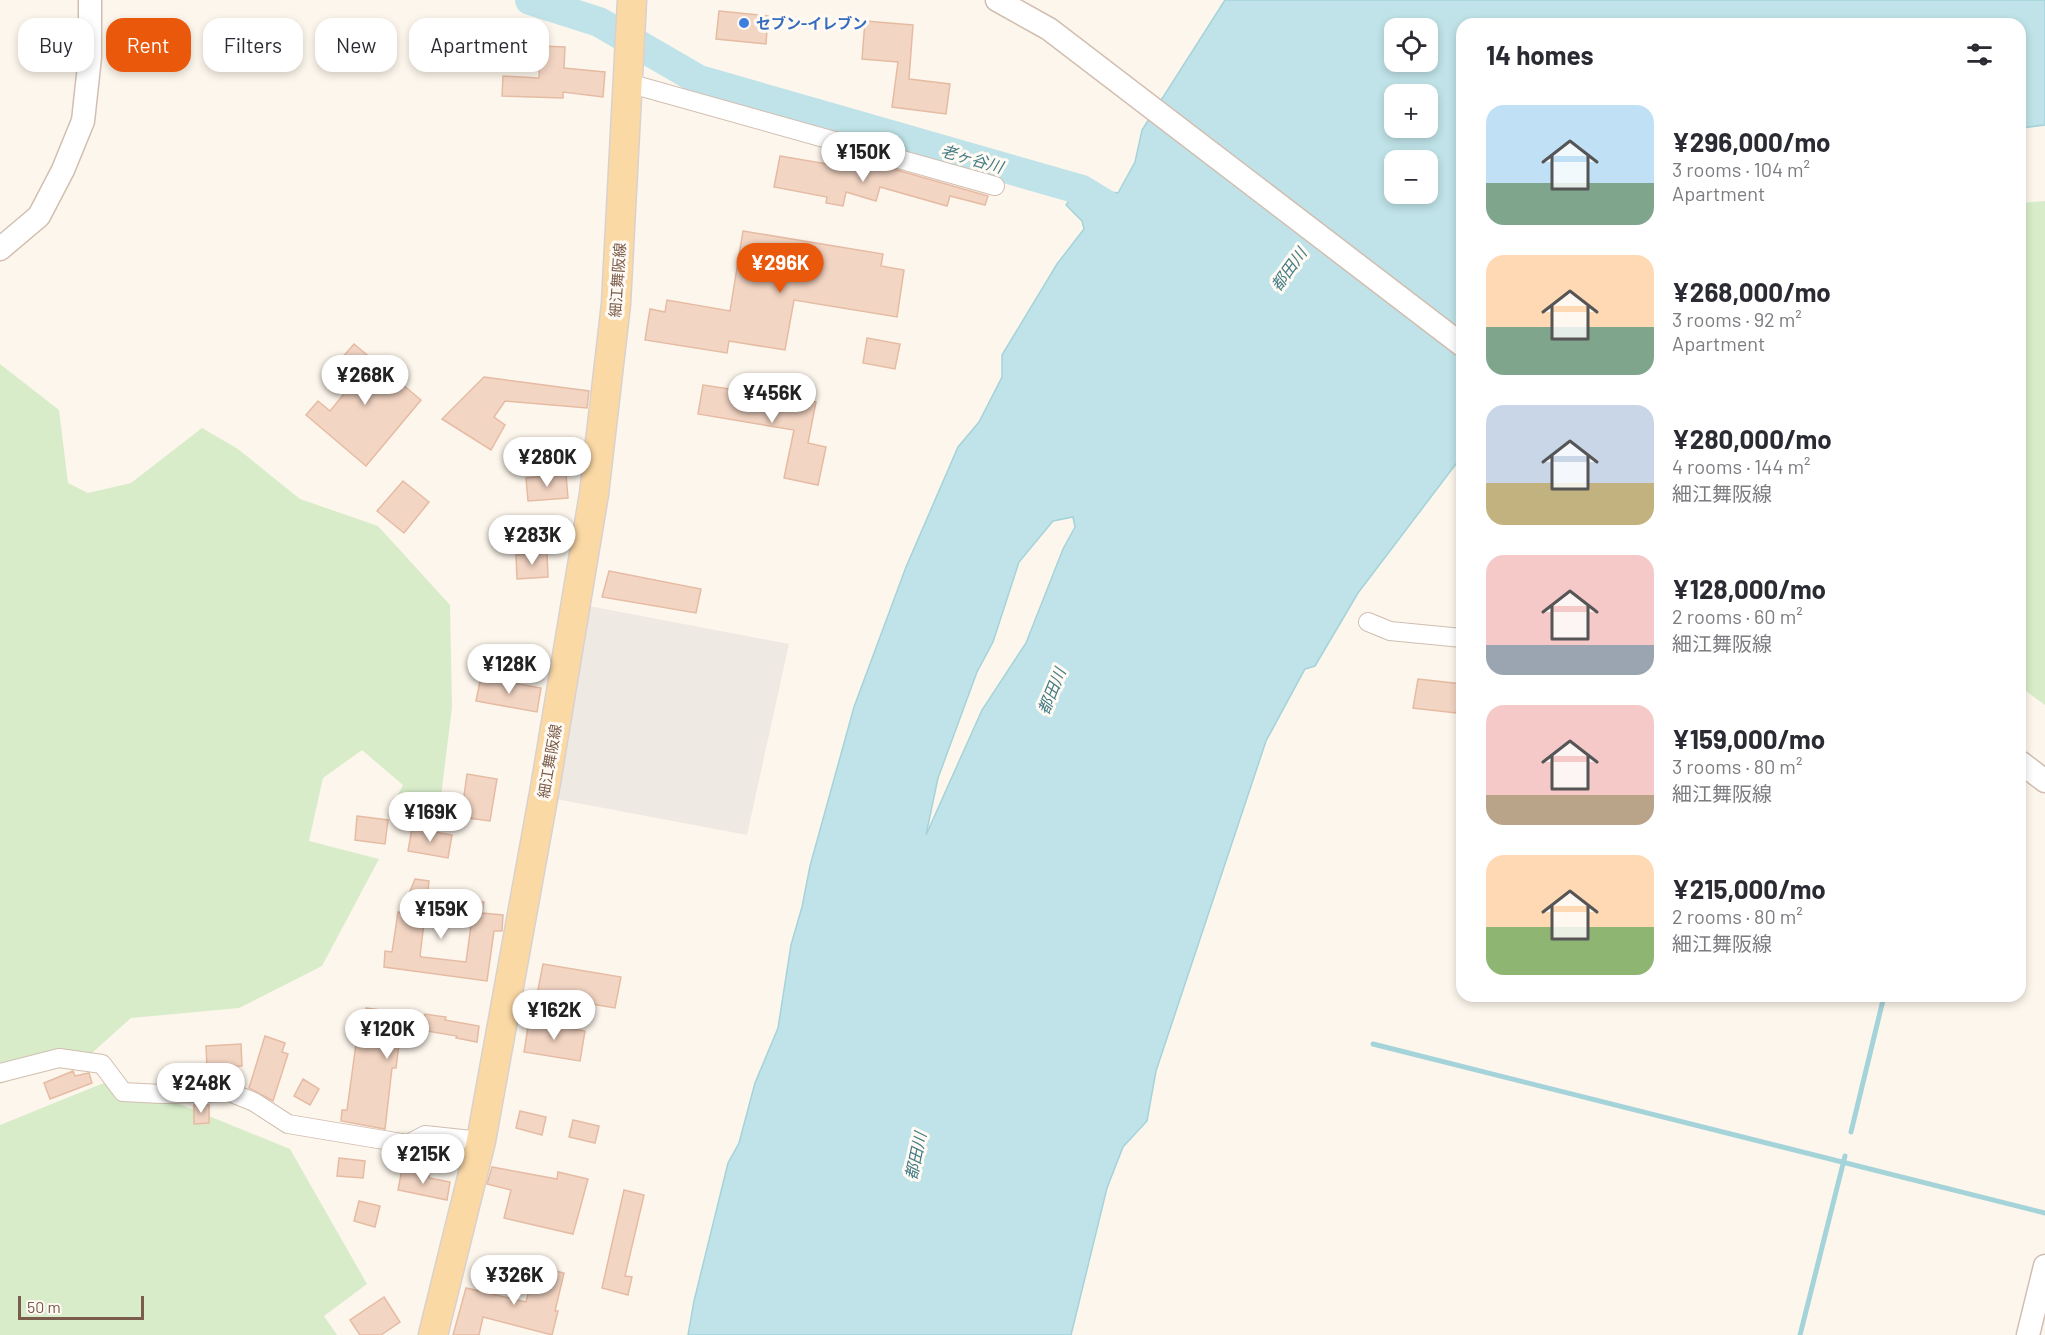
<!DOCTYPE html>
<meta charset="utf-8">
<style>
:root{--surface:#fff;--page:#f2f2f3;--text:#2b2b33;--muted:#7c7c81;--accent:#ea580c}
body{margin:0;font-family:Barlow,"Noto Sans JP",sans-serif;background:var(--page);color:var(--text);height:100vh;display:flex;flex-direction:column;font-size:22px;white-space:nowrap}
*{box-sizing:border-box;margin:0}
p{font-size:20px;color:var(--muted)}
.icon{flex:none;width:33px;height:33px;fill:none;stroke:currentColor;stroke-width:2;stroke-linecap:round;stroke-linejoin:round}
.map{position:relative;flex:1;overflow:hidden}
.details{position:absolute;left:1456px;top:18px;width:570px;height:984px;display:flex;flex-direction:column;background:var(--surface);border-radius:18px;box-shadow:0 3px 9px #0003}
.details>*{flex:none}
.guide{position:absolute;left:18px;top:18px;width:570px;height:54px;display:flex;gap:12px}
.buttons{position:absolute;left:1384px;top:18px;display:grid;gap:12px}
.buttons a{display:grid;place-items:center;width:54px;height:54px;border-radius:12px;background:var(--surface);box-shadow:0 3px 9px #0003;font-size:30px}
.scale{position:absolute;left:18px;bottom:15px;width:126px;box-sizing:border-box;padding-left:6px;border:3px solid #7a5c4d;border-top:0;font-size:16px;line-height:21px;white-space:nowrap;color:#7a5c4d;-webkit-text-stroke:4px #fffaf3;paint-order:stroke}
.price{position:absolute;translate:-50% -51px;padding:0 14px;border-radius:21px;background:#fff;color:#222;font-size:20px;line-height:39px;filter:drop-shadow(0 2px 3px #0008)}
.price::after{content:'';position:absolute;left:50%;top:36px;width:18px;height:14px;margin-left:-9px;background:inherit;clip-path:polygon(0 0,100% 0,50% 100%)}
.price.selected{background:var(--accent);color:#fff}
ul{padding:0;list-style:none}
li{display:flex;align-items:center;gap:18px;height:150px;padding:0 30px}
li span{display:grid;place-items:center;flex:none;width:168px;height:120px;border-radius:18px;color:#555}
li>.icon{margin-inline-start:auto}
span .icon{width:72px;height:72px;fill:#fffc;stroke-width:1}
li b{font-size:26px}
h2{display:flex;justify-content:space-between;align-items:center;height:72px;padding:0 30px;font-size:26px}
.chip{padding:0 21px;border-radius:18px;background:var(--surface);box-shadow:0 3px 9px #0003;font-size:21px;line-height:54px}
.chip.selected{background:var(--accent);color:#fff}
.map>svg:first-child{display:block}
.industrial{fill:#efe9e4}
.green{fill:#d8ecc9}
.water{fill:#bfe3e8;stroke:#a5d3da;stroke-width:1.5;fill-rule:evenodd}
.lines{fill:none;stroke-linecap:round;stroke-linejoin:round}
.stream{stroke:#a5d3da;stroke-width:5}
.river{stroke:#bfe3e8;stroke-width:30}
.building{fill:#f3d5c3;stroke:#e6bba3;stroke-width:1.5}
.minor-casing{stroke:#d1beb0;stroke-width:20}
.tertiary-casing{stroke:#d1beb0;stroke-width:25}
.primary-casing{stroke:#dad1cd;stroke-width:31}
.minor{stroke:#fff;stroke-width:18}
.tertiary{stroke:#fff;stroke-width:22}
.primary{stroke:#fbd9a5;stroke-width:28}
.shop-dot{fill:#3f7fe0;stroke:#fffaf3;stroke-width:2}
.labels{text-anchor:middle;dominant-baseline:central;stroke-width:6;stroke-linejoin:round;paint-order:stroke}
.shop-label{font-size:15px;font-weight:bold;fill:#366cbe;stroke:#fffaf3;text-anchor:start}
.street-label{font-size:15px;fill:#7a5c4d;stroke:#fffaf3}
.water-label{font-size:16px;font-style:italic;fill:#437c86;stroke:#fffaf3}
</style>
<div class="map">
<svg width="2045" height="1335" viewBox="0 0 2045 1335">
<rect width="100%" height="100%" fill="#fdf6ec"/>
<path class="industrial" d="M589,606L789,644L747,835L556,799Z"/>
<path class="green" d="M2045,201V705L2020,687V203Z
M0,364L59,410L68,483L88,493L131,483L202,428L238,449L300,499L378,526L450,605L452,707L439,813L412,828L388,815L403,785L362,750L323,778L309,841L379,859L322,966L239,1008L131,1018L92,1053L0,1084Z
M116,1078L290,1149L367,1284L324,1316L337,1335H0V1125Z"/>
<path class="water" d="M1225,0H2045V125L2021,128L2020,24H1462V456L1358,593L1315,666L1305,669L1266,741L1156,1071L1147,1121L1123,1147L1107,1188L1071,1335H688L694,1301L728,1163L739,1143L755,1083L778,1028L791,945L802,907L810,866L854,707L906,567L958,447L979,422L1002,377V355L1057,264L1084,229L1082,221L1066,205L1080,185L1088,189L1118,193L1135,162L1142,130ZM1395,28H1428V62H1395ZM1395,94H1428V128H1395ZM1395,160H1428V194H1395ZM1073,517L1075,527L1063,549L1026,643L982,710L926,835L938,778L977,672L993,642L1019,562L1053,521Z"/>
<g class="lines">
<path class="stream" d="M1373,1044L2045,1213
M1851,1132L1884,996
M1800,1335L1845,1156"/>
<path class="river" d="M530,0L599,22L699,80L1082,190L1113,209"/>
</g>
<path class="building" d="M719,11L768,16L766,44L716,39Z
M865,21L913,25L909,79L950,84L946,114L892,107L898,62L862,59Z
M486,37L517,40L514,64L484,61Z
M540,46L565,47L564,68L605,72L603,97L563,92V98L502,96L503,76L539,78Z
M780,156L862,170L865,161L988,196L985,205L950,196L947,206L880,187L876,201L846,192L843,206L826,203L827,197L774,187Z
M743,231L883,254L881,266L904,270L897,317L794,300L785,350L729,341L727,353L645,340L650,309L665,312L667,300L730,311Z
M867,338L900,344L895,369L863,363Z
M354,344L421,400L366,466L306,415L318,401L330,411L348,389L329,373Z
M484,377L589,391L587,408L505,401L494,417L505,425L491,450L442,419Z
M703,385L816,402L808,443L826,447L818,485L784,478L794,430L698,414Z
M566,474L568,498L528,501L526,478Z
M403,481L429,502L404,533L377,511Z
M547,553L548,577L517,579L516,555Z
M609,571L701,589L696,613L602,597Z
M481,677L541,688L537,712L476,701Z
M1418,679L1462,684L1456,713L1413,708Z
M467,774L497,779L490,821L461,817Z
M357,816L388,820L385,844L355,840Z
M412,828L452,835L448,858L408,851Z
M415,879L429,881L420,956L422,957L466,962L471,925L467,924L471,900L484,902L482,913L503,915L502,931H494L487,981L384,967L385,951L392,952L398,912L401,913Z
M543,964L621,977L615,1008L537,995Z
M366,1008L425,1016V1014L446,1017L445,1020L479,1026L477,1042L456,1038L457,1036L415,1029L414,1031L401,1029L396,1068H392L385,1129L341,1121L342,1110H347L357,1037L361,1038Z
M529,1021L585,1031L580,1061L524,1052Z
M265,1036L285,1043L282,1052L288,1054L273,1101L249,1088Z
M241,1044L242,1066L207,1067L206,1046Z
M73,1071L75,1076L89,1073L92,1083L50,1099L44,1083Z
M303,1079L319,1089L310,1105L294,1096Z
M194,1105H209V1123L194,1124Z
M520,1111L546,1117L542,1135L516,1128Z
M573,1120L599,1126L595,1143L569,1137Z
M339,1158L365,1161L363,1178L337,1176Z
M492,1167L557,1179L558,1172L588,1179L573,1234L504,1218L511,1190L487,1184Z
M402,1169L429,1175V1178L450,1182L447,1200L398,1190Z
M624,1190L644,1195L625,1276L632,1277L628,1295L602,1288Z
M359,1201L380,1206L375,1227L354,1221Z
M535,1266L564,1273L555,1311H558L552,1335L483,1317L479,1335H453L466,1288L526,1302Z
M384,1297L400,1322L381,1335H360L350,1320Z"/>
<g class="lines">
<defs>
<path id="minor" d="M628,83L995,186
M1368,622L1390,631L1462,638
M0,1073L59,1058L102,1064L123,1092L162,1094L229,1092L254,1102L288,1124L408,1144L425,1135L481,1141"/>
<path id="tertiary" d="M997,0L1049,29L1462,345
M0,249L39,216L63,170L83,121L90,57V0
M2020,762L2045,781
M2028,1335L2045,1266"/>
<path id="primary" d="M433,1335L481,1141L546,782L594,494L616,304L632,0"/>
</defs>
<use href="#minor" class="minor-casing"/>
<use href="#tertiary" class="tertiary-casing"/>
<use href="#primary" class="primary-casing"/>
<use href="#minor" class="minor"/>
<use href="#tertiary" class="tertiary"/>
<use href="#primary" class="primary"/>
</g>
<circle class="shop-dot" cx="744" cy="23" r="6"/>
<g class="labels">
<g class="shop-label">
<text x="756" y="23">セブン-イレブン</text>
</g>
<g class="street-label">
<text transform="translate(617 280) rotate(-86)">細江舞阪線</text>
<text transform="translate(549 761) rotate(-80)">細江舞阪線</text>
</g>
<g class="water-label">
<text transform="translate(972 158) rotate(16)">老ヶ谷川</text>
<text transform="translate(1288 269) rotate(-54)">都田川</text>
<text transform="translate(1051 691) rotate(-68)">都田川</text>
<text transform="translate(915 1156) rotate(-78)">都田川</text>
</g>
</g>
</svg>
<div class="buttons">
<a><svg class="icon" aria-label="locate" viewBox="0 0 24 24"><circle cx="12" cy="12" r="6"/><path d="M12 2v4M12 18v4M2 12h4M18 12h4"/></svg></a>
<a>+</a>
<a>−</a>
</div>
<div class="scale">50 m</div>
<b class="price" style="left:863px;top:183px">¥150K</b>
<b class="price selected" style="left:780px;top:294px">¥296K</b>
<b class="price" style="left:365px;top:406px">¥268K</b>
<b class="price" style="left:772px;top:424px">¥456K</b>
<b class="price" style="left:547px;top:488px">¥280K</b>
<b class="price" style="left:532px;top:566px">¥283K</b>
<b class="price" style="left:509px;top:695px">¥128K</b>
<b class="price" style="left:430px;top:843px">¥169K</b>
<b class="price" style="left:441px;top:940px">¥159K</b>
<b class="price" style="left:554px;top:1041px">¥162K</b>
<b class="price" style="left:387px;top:1060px">¥120K</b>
<b class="price" style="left:201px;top:1114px">¥248K</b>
<b class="price" style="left:423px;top:1185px">¥215K</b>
<b class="price" style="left:514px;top:1306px">¥326K</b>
<div class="guide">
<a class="chip">Buy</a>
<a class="chip selected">Rent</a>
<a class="chip">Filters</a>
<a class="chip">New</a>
<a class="chip">Apartment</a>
</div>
<section class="details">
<h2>14 homes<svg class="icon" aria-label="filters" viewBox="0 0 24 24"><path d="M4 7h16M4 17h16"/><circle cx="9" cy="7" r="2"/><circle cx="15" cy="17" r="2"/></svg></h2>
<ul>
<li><span style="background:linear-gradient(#bfe0f5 65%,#7fa58c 0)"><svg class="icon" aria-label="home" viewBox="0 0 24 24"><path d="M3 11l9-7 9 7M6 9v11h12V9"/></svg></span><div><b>¥296,000/mo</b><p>3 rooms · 104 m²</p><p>Apartment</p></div></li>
<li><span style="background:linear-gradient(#ffd9b3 60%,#7fa58c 0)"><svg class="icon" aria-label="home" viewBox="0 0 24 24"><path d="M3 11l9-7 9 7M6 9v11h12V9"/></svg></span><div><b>¥268,000/mo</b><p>3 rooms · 92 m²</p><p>Apartment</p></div></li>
<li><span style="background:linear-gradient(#c9d6e8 65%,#c2b280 0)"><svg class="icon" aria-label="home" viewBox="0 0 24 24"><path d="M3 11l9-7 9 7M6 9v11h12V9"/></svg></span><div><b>¥280,000/mo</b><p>4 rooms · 144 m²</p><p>細江舞阪線</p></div></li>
<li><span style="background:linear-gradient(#f6c9c9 75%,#9aa5b1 0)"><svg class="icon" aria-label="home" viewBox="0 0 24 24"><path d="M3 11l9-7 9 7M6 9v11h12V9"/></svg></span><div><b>¥128,000/mo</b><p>2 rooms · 60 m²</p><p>細江舞阪線</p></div></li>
<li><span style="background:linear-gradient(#f6c9c9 75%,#b9a48a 0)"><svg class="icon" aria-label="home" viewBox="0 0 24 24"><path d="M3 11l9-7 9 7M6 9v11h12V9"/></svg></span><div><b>¥159,000/mo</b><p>3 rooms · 80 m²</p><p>細江舞阪線</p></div></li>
<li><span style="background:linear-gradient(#ffd9b3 60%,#8fb573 0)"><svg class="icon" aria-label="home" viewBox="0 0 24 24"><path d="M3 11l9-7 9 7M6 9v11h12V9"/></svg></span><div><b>¥215,000/mo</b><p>2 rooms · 80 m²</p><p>細江舞阪線</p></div></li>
</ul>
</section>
</div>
